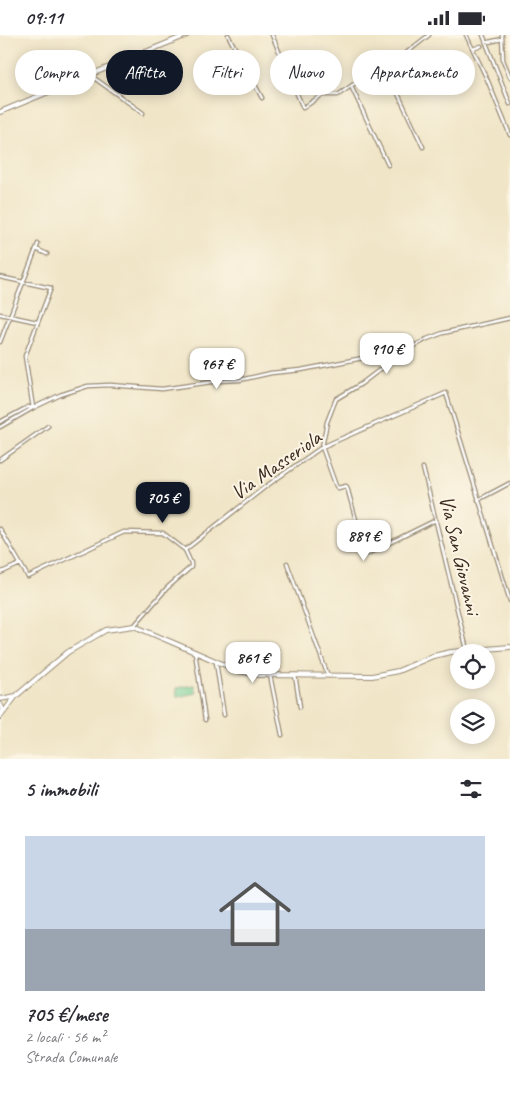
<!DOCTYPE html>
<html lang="it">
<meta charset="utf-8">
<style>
:root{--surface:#fff;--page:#f2f2f3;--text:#2b2b33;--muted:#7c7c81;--accent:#111827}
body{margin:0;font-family:Caveat,sans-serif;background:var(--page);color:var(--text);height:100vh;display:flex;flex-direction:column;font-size:19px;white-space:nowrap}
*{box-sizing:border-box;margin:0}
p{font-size:16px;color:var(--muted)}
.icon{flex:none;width:28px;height:28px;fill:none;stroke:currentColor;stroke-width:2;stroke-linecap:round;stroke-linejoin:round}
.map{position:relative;height:724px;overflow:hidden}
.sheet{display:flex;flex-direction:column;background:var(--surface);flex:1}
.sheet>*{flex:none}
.guide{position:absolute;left:15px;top:15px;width:480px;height:45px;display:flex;gap:10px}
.buttons{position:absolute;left:450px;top:609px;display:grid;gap:10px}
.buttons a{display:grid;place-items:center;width:45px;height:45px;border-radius:50%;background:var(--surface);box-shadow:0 2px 12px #0003;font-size:25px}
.price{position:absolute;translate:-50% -42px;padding:0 11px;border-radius:10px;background:#fff;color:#222;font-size:16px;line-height:32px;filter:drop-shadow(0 1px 2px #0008)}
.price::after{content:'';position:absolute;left:50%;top:30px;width:15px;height:11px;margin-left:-8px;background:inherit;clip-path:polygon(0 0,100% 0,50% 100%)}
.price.on{background:var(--accent);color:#fff}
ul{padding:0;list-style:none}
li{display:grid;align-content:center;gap:10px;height:265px;padding:0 25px}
li span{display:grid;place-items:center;height:155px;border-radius:0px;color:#555}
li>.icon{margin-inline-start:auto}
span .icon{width:90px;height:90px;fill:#fffc;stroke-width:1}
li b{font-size:21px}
h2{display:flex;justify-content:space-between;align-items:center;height:60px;padding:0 25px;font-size:21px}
.pill{padding:0 18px;border-radius:22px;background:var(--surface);box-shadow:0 2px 12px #0003;font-size:18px;line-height:45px}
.pill.on{background:var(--accent);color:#fff}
.status{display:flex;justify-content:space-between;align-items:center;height:35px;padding:0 25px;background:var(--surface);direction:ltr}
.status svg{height:14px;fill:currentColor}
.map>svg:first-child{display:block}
.green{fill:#75ce94;stroke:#587c59}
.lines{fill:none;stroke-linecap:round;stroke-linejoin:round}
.street-casing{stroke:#968872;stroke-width:5}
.secondary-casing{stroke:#968872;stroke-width:6}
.street{stroke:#fff;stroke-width:2.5}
.secondary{stroke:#fff;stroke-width:4}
.labels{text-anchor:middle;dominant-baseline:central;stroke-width:4;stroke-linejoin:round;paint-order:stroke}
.street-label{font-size:21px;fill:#3b2a1e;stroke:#fcf5e5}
</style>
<div class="status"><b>09:11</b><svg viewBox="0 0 49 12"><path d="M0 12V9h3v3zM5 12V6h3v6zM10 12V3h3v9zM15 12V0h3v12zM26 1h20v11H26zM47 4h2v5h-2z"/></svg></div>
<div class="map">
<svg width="510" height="724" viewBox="0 0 510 724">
<rect width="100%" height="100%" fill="#fcf5e5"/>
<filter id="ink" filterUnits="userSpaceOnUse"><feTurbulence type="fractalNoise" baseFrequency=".02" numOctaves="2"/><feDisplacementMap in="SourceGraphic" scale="10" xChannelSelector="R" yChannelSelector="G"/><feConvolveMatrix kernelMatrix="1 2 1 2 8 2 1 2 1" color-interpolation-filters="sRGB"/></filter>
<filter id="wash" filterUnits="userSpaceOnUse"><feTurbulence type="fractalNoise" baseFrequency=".0096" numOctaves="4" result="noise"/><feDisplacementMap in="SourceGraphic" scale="20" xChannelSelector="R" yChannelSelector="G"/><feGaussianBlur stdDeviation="1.12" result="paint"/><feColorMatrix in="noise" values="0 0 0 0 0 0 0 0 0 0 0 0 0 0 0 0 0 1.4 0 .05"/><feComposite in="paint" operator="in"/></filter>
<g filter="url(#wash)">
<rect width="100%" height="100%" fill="#f0e5c7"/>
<path class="green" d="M194,650L196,658L177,662L176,653Z"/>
</g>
<g filter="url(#ink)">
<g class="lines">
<defs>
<path id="street" d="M228,0L262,63
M272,0L303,73L322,60H338L364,42L405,19L429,0
M466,0L487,44L510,100
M483,0L510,69
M502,0L503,25L510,42
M489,7L502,4
M473,14L481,11
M385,31L423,112
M90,40L143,78
M351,51L388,130
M36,214L47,219
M0,242L51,253L25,321L33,373L60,360L88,351L110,350L162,354L219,346L240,345L271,338L301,335L399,316L403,317
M0,279L37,287
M0,307L38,209
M0,387L28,372L33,373L0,392
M0,425L48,391
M423,433L467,615
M478,465L510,448
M436,485L367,519L365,518L347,452L346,451L338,453L336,451L322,412L327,387L336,364L361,349L403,317L427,304L443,298L510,283
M0,494L28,542L124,497L163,498L185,515L191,528V532L167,553L134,591
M185,515L265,452L322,412L446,358L510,566
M287,528L328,641
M0,538L20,529
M195,617L205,685
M216,627L224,680
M270,640L282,700
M295,640L300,672"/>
<path id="secondary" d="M0,77L187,0
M0,664L16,661
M0,669L2,673V679
M0,682L16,661L68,617L106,595L134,591L239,636L259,640L372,641L398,636L433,621L451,617L510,612"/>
</defs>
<use href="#street" class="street-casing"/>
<use href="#secondary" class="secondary-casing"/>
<use href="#street" class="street"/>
<use href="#secondary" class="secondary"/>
</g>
</g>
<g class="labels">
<g class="street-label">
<text transform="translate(276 430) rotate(-35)">Via Masseriola</text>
<text transform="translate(460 520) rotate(77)">Via San Giovanni</text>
</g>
</g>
</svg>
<div class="buttons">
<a><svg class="icon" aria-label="locate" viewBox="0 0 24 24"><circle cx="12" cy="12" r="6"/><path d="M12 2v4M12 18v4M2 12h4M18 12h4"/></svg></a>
<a><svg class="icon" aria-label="layers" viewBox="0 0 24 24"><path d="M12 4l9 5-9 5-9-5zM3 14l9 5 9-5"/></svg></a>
</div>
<b class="price" style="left:387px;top:340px">910 €</b>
<b class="price" style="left:217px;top:355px">967 €</b>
<b class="price on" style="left:163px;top:489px">705 €</b>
<b class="price" style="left:364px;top:527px">889 €</b>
<b class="price" style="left:253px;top:649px">861 €</b>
<div class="guide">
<a class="pill">Compra</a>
<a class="pill on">Affitta</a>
<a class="pill">Filtri</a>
<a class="pill">Nuovo</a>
<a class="pill">Appartamento</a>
</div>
</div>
<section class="sheet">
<h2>5 immobili<svg class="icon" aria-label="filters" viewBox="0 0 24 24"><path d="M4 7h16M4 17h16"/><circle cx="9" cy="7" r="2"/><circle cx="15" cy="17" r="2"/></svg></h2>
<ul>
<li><span style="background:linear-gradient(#c9d6e8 60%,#9aa5b1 0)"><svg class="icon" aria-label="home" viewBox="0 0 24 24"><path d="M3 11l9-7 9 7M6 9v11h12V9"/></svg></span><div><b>705 €/mese</b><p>2 locali · 56 m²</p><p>Strada Comunale</p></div></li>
</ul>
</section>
